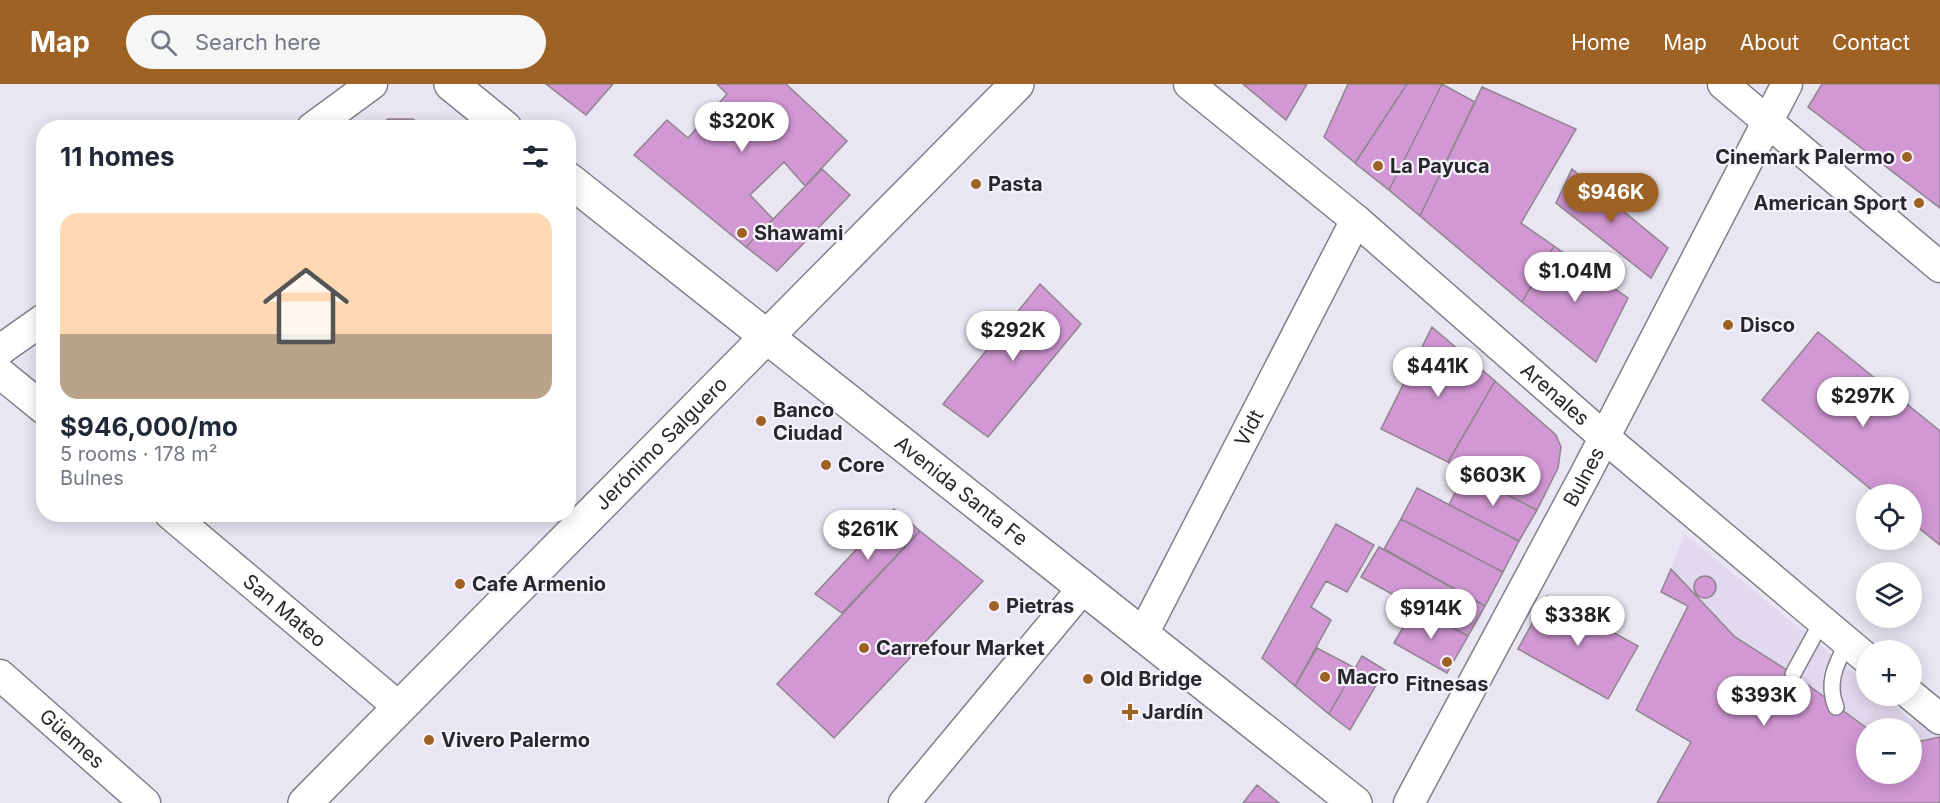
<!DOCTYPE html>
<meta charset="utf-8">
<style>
:root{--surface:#fff;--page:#f6f6f7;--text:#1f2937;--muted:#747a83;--accent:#9e6224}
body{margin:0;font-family:Inter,sans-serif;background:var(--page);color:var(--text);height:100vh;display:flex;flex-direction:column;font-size:22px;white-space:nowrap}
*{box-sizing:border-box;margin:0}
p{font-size:20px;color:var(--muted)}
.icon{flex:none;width:33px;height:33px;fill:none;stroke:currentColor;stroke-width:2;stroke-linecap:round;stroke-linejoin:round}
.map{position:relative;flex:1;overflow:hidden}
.drawer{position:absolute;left:36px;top:36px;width:540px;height:402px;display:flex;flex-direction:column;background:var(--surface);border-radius:24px;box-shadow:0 3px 15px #0003}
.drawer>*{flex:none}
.fabs{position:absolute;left:1856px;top:400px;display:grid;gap:12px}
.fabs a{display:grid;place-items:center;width:66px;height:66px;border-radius:50%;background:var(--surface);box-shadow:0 3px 15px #0003;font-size:30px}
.price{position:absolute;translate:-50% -51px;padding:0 14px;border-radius:21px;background:#fff;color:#222;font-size:20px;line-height:39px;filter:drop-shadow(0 2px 3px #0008)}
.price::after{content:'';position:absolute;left:50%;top:36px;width:18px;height:14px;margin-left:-9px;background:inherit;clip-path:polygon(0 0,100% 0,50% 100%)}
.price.selected{background:var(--accent);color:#fff}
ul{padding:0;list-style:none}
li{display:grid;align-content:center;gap:12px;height:318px;padding:0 24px}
li span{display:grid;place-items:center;height:186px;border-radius:18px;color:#555}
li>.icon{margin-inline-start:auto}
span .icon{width:108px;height:108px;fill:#fffc;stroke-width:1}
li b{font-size:26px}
h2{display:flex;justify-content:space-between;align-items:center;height:72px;padding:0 24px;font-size:26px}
header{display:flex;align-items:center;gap:36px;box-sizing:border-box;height:84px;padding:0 30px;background:var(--accent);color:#fff}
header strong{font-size:28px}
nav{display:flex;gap:33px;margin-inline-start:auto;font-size:21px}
.search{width:420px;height:54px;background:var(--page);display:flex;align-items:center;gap:15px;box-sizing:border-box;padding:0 21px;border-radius:33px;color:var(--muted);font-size:22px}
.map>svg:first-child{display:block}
.built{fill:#e1daee;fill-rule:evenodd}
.building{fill:#d198d3;stroke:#8e858e;stroke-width:1.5}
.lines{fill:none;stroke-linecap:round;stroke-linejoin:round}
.service-casing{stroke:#837f8a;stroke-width:18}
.minor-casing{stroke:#837f8a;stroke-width:33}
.tertiary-casing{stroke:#837f8a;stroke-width:36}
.secondary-casing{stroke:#837f8a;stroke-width:36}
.service{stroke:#fff;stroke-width:15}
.minor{stroke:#fff;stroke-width:30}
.tertiary{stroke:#fff;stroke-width:33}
.secondary{stroke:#fff;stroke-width:33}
.poi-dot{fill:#9e6224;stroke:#f6f3fd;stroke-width:2}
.labels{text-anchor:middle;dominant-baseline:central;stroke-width:4.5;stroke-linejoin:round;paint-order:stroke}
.poi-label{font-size:20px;font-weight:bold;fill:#28272b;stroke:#f6f3fd;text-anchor:start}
.street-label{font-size:20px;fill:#28272b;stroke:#f6f3fd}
</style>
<header>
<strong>Map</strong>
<div class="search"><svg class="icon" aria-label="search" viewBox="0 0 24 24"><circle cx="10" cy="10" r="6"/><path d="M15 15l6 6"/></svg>Search here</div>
<nav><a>Home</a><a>Map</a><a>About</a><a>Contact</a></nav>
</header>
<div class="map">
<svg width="1940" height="719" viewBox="0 0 1940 719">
<rect width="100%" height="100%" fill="#e9e5f2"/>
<path class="built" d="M1685,450L1866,599V612H1882L1909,634L1917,638L1926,640L1940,638V719H1657L1691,658L1636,626L1688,523L1661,508ZM1866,645H1911V690H1866Z"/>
<path class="building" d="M546,0H613L586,31Z
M717,0H786L847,57L805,102L784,78L750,111L773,135L746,163L634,71L667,36L688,54L727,10Z
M1243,0H1307L1286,36Z
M1348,0H1407L1355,79L1324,53Z
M1407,0H1442L1389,106L1355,79Z
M1442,0L1475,18L1420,132L1389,106Z
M1822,0H1940V124L1808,23Z
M1482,3L1576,45L1521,139L1554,162L1522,218L1420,132Z
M388,35H413L424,44H377Z
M822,85L850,111L777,187L746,163Z
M1572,85L1668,164L1651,194L1556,119Z
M1554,162L1628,214L1596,278L1522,218Z
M1040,200L1081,240L988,353L943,320Z
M1432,243L1495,297L1448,378L1381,345Z
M1818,248L1940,347V461L1911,438V411H1878L1762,316Z
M1495,297L1556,351L1561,363L1558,384L1537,426L1465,389L1448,378Z
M1465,389L1537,426L1519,457L1449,421Z
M1417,404L1519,457L1503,488L1401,435Z
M894,425L920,447L842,529L815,510Z
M1401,435L1503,488L1485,522L1384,465Z
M1336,440L1374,461L1347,508L1326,497L1311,523L1331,536L1295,602L1262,574Z
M920,447L983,497L834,654L777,600Z
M1379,463L1485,522L1468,552L1361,493Z
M1671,485L1735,553L1793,590L1868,645H1866V690H1911V659L1940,653V719H1657L1691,658L1636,626L1688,522L1661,508Z
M1694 503a11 11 0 1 1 22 0a11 11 0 1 1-22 0Z
M1547,512L1638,562L1608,615L1518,565Z
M1415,523L1468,552L1447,589L1394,559Z
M1317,564L1355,584L1329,630L1295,602Z
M1362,572L1385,586L1350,646L1329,630Z
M1257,701L1279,719H1243Z"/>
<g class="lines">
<defs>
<path id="service" d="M1793,590L1822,537
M1836,623C1826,599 1836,580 1847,559"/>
<g id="minor">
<path id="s1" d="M1189,0L1356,136L1604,353L1866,574"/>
<path d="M1723,0L1940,183"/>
<path d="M312,44L372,0"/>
<path d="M0,266L44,235"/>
<path d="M0,289L44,325"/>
<path id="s2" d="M170,430L400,624"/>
<path id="s3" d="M1142,552L1356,136"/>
<path id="s4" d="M0,591L145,719"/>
<path d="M1911,611L1940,635"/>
<path d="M904,719L1083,504"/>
<path id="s5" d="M1409,719L1586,389L1787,0"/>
</g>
<g id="tertiary">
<path id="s6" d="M305,719L1017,0"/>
</g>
<g id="secondary">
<path d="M451,0L505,44"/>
<path id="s7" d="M568,95L1355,719"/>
</g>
</defs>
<use href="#service" class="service-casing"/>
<use href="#minor" class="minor-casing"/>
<use href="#tertiary" class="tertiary-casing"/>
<use href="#secondary" class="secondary-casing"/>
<use href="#service" class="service"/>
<use href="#minor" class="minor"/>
<use href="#tertiary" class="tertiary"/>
<use href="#secondary" class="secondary"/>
</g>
<g class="poi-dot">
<circle cx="1907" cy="73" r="6"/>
<circle cx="1378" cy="82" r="6"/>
<circle cx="976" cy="100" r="6"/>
<circle cx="1919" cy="119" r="6"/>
<circle cx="742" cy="149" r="6"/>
<circle cx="1728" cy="241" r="6"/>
<circle cx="761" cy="337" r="6"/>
<circle cx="826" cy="381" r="6"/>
<circle cx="460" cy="500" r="6"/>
<circle cx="994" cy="522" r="6"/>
<circle cx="864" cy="564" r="6"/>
<circle cx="1447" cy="578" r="6"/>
<circle cx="1325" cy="593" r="6"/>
<circle cx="1088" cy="595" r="6"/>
<path d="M1127 619h6v6h6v6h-6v6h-6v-6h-6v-6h6z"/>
<circle cx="429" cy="656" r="6"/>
</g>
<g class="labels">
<g class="poi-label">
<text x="1895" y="73" text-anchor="end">Cinemark Palermo</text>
<text x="1390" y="82">La Payuca</text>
<text x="988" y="100">Pasta</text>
<text x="1907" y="119" text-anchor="end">American Sport</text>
<text x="754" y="149">Shawami</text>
<text x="1740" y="241">Disco</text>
<text x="773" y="326">Banco<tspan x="773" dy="23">Ciudad</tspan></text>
<text x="838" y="381">Core</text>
<text x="472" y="500">Cafe Armenio</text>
<text x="1006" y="522">Pietras</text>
<text x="876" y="564">Carrefour Market</text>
<text x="1337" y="593">Macro</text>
<text x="1100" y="595">Old Bridge</text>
<text x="1447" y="600" text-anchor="middle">Fitnesas</text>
<text x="1142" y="628">Jardín</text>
<text x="441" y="656">Vivero Palermo</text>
</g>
<g class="street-label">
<text stroke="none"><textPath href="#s1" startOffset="480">Arenales</textPath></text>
<text stroke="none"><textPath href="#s3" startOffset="234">Vidt</textPath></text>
<text stroke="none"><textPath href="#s6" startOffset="506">Jerónimo Salguero</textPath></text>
<text stroke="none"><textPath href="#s5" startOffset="370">Bulnes</textPath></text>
<text stroke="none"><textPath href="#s7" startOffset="502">Avenida Santa Fe</textPath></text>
<text stroke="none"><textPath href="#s2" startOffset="150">San Mateo</textPath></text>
<text stroke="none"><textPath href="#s4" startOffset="96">Güemes</textPath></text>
</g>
</g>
</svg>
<div class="fabs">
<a><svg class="icon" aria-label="locate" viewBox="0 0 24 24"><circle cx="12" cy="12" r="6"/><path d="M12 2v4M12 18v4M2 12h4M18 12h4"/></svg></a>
<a><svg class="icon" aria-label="layers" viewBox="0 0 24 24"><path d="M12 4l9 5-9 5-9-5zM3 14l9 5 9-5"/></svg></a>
<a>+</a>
<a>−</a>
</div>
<b class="price" style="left:742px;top:69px">$320K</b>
<b class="price selected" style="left:1611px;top:140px">$946K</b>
<b class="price" style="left:1575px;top:219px">$1.04M</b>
<b class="price" style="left:1013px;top:278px">$292K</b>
<b class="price" style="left:1438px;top:314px">$441K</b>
<b class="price" style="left:1863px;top:344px">$297K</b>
<b class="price" style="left:1493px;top:423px">$603K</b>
<b class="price" style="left:868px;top:477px">$261K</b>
<b class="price" style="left:1431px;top:556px">$914K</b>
<b class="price" style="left:1578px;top:563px">$338K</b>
<b class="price" style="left:1764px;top:643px">$393K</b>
<section class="drawer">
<h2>11 homes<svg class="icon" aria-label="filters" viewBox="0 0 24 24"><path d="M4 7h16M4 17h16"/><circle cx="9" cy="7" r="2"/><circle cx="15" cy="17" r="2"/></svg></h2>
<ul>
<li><span style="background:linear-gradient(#ffd9b3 65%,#b9a48a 0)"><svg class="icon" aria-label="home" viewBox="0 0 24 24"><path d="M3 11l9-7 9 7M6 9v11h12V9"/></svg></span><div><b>$946,000/mo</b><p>5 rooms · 178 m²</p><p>Bulnes</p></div></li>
</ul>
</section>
</div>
